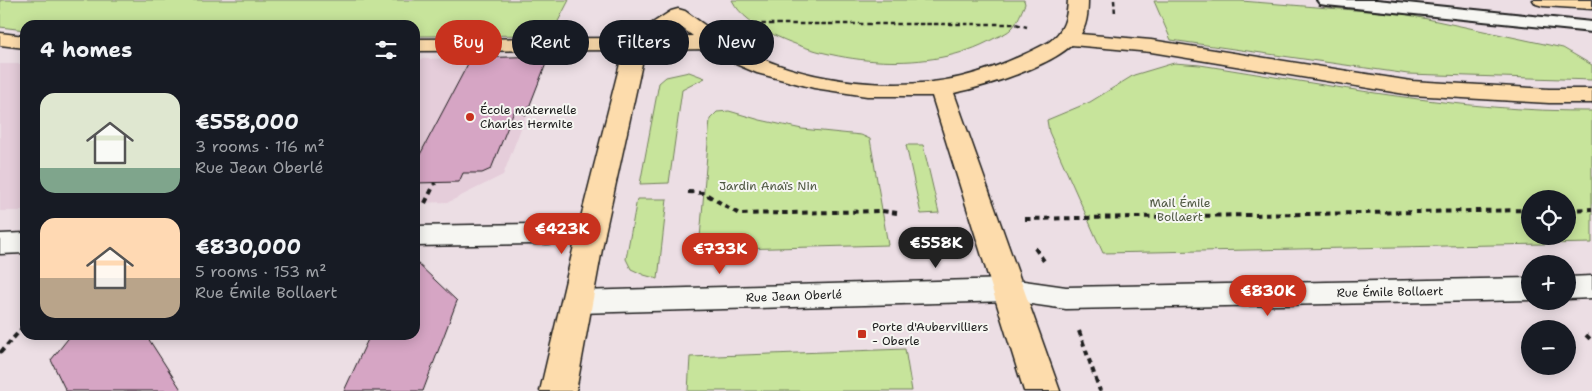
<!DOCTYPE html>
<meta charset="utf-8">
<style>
:root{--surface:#171b24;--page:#20242c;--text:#f1f3f6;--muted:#9ea1a6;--accent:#c8321e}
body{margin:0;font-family:"Shantell Sans",sans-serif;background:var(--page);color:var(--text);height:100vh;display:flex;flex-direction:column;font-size:19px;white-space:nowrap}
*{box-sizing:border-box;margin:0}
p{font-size:16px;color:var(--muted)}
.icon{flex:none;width:28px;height:28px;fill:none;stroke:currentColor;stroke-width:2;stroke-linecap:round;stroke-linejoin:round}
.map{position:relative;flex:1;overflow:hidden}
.panel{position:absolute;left:20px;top:20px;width:400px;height:320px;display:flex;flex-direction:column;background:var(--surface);border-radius:15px;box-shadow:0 2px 12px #0003}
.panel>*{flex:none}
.banner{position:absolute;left:435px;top:20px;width:475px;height:45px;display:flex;gap:10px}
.fabs{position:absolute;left:1521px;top:190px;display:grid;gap:10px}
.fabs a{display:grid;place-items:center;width:55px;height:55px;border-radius:50%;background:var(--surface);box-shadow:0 2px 12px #0003;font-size:25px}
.price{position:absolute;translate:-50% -42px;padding:0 11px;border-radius:18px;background:var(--accent);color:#fff;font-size:16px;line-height:32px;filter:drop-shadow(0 1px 2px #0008)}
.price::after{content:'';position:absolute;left:50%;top:30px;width:15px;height:11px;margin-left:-8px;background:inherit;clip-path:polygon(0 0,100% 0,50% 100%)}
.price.on{background:#222;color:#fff}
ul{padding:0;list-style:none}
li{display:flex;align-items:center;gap:15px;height:125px;padding:0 20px}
li span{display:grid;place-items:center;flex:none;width:140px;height:100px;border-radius:15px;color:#555}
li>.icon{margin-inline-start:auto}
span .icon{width:60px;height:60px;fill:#fffc;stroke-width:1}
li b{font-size:21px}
h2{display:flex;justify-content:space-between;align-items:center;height:60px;padding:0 20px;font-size:21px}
.chip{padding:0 18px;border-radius:22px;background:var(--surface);box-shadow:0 2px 12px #0003;font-size:18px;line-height:45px}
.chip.on{background:var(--accent);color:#fff}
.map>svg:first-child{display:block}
.built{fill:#e5cdda}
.green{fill:#c7e49b;stroke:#72805c;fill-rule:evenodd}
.building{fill:#d6a5c4;stroke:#1c1c1c}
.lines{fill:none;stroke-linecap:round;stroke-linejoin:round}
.lane-casing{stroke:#1c1c1c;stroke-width:4}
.street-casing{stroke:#1c1c1c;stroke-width:3}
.primary-casing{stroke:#1c1c1c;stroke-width:3}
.highway-casing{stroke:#1c1c1c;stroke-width:3}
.path-far1{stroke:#1c1c1c;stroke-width:2.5;stroke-dasharray:4.5 3;stroke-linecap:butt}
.path{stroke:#1c1c1c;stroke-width:4;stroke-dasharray:5.5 4.5;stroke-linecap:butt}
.lane{fill:#f6f6f2;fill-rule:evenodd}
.street{fill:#f6f6f2;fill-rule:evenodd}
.primary{fill:#fddcac;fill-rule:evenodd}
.highway{fill:#fddcac;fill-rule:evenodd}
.poi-dot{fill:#c8321e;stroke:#f6f6f2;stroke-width:2}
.labels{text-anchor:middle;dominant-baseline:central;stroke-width:4;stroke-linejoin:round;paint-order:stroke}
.poi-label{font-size:12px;fill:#1c1c1c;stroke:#f6f6f2;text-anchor:start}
.park-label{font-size:12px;fill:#4f5842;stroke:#f6f6f2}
.street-label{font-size:12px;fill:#1c1c1c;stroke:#f6f6f2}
</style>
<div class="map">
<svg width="1592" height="391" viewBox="0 0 1592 391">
<rect width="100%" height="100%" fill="#ecdee4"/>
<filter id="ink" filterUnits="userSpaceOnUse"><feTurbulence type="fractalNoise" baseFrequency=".02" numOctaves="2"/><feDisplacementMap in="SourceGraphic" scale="10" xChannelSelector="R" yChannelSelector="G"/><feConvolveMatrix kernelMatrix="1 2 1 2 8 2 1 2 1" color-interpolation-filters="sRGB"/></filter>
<g filter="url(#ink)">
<path class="built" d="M549,56L503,175L449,202L415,203V59Z
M0,64H25V211H0Z"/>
<path class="green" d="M0,0H569L551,35L415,36V25H25V30L0,27Z
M732,0H1024L1025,4C1021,12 1018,22 1012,28C1008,33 999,36 993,39C931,74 834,65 772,34C758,27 739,15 732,0Z
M1154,1H1241L1404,14L1563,48L1592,65V80L1408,74L1171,40Z
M1174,63L1200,65C1330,85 1460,112 1592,111V243L1103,253L1049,132L1047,120L1090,102L1134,75ZM1530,199H1568V236H1530Z
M689,72L705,78L682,90L669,183L640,184L659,83L666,77Z
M729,111L760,120L802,129L861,135L870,139L888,245L699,250L710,119L717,112Z
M906,145H923L939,213L921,214Z
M637,199H667L658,279L644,275L631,269L626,259Z
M905,349L912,391H688L690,357Z"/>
<path class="building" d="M549,56L526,115L515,109L491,169L482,173H463L459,182L415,183V164L471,58Z
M415,261L457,301L423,391H344L370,335H415Z
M71,335H146L182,391H66L51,360Z"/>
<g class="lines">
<defs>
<path id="lane" d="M1317,0H1377L1592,22V32L1326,5L1320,4Z"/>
<path id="street" d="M591,223L601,226L605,233L601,240L591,243L415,246V226Z
M25,233V253L0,254V234Z
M1592,276V298L1568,299V277Z
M1530,278V300L1066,309L1010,301L578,313L567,310L562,302L567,294L578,291L1010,279L1066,287Z"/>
<path id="primary" d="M1068,0H1088C1088,13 1087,26 1079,37C1060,64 987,86 954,93L1060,391H1024L932,96H867L814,88L757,73L736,64L710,49L645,50L605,233L576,391H540L577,233L625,44L628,39L671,11L678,9L685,11C706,26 728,43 752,54C810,82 898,92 961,77C991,70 1021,57 1049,42C1064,31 1067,19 1068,0ZM678,25L693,36L660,37Z"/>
<path id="highway" d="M1533,0H1592V9L1543,6L1536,4Z
M0,33L25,36V48L0,45Z
M1068,33L1151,40L1411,81L1549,89H1592V103H1549L1411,95L1151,52L1060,44L1057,39L1060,34Z
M636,38L644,39L647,44L644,49L636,50L415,51V39Z"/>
</defs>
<use href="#lane" class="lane-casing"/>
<use href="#street" class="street-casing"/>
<use href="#primary" class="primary-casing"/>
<use href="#highway" class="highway-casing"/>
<path class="path-far1" d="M1114,0L1115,14
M747,27L754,24H1015L1027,27"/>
<path class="path" d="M688,192L704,193L739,214L882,211L897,213
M425,203L435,183
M1568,210L1592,209
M1025,219L1530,210
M1035,248L1044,261
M1541,260L1554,259
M1079,331L1100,391
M1586,335L1592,341
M0,353L25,325"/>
<use href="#lane" class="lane"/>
<use href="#street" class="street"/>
<use href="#primary" class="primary"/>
<use href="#highway" class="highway"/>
</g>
</g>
<g class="poi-dot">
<circle cx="470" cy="117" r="5"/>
<rect x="857" y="329" width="10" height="10" rx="2.5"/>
</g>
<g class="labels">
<g class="poi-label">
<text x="480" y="110">École maternelle<tspan x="480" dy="14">Charles Hermite</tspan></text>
<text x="872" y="327">Porte d'Aubervilliers<tspan x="872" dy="14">- Oberle</tspan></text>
</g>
<g class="park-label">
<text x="768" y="186">Jardin Anaïs Nin</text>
<text x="1180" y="203">Mail Émile<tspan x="1180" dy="14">Bollaert</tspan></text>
</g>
<g class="street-label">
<text transform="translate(1390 292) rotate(-1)">Rue Émile Bollaert</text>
<text transform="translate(794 296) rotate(-2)">Rue Jean Oberlé</text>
</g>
</g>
</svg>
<div class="fabs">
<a><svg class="icon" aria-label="locate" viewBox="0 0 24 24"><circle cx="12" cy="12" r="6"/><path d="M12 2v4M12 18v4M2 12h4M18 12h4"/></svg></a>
<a>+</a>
<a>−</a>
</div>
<b class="price" style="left:562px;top:255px">€423K</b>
<b class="price on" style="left:936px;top:269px">€558K</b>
<b class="price" style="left:720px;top:275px">€733K</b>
<b class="price" style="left:1268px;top:317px">€830K</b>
<div class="banner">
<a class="chip on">Buy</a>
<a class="chip">Rent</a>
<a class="chip">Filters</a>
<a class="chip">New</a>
</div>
<section class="panel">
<h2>4 homes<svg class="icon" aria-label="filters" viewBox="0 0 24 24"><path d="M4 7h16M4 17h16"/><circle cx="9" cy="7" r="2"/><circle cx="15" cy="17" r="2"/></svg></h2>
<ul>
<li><span style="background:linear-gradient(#dfe7d0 75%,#7fa58c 0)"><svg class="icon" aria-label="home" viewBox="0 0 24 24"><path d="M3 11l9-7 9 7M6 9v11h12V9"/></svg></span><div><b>€558,000</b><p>3 rooms · 116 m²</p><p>Rue Jean Oberlé</p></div></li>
<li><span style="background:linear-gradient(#ffd9b3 60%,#b9a48a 0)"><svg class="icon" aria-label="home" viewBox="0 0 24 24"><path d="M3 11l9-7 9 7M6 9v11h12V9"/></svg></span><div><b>€830,000</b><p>5 rooms · 153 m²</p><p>Rue Émile Bollaert</p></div></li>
</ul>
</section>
</div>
